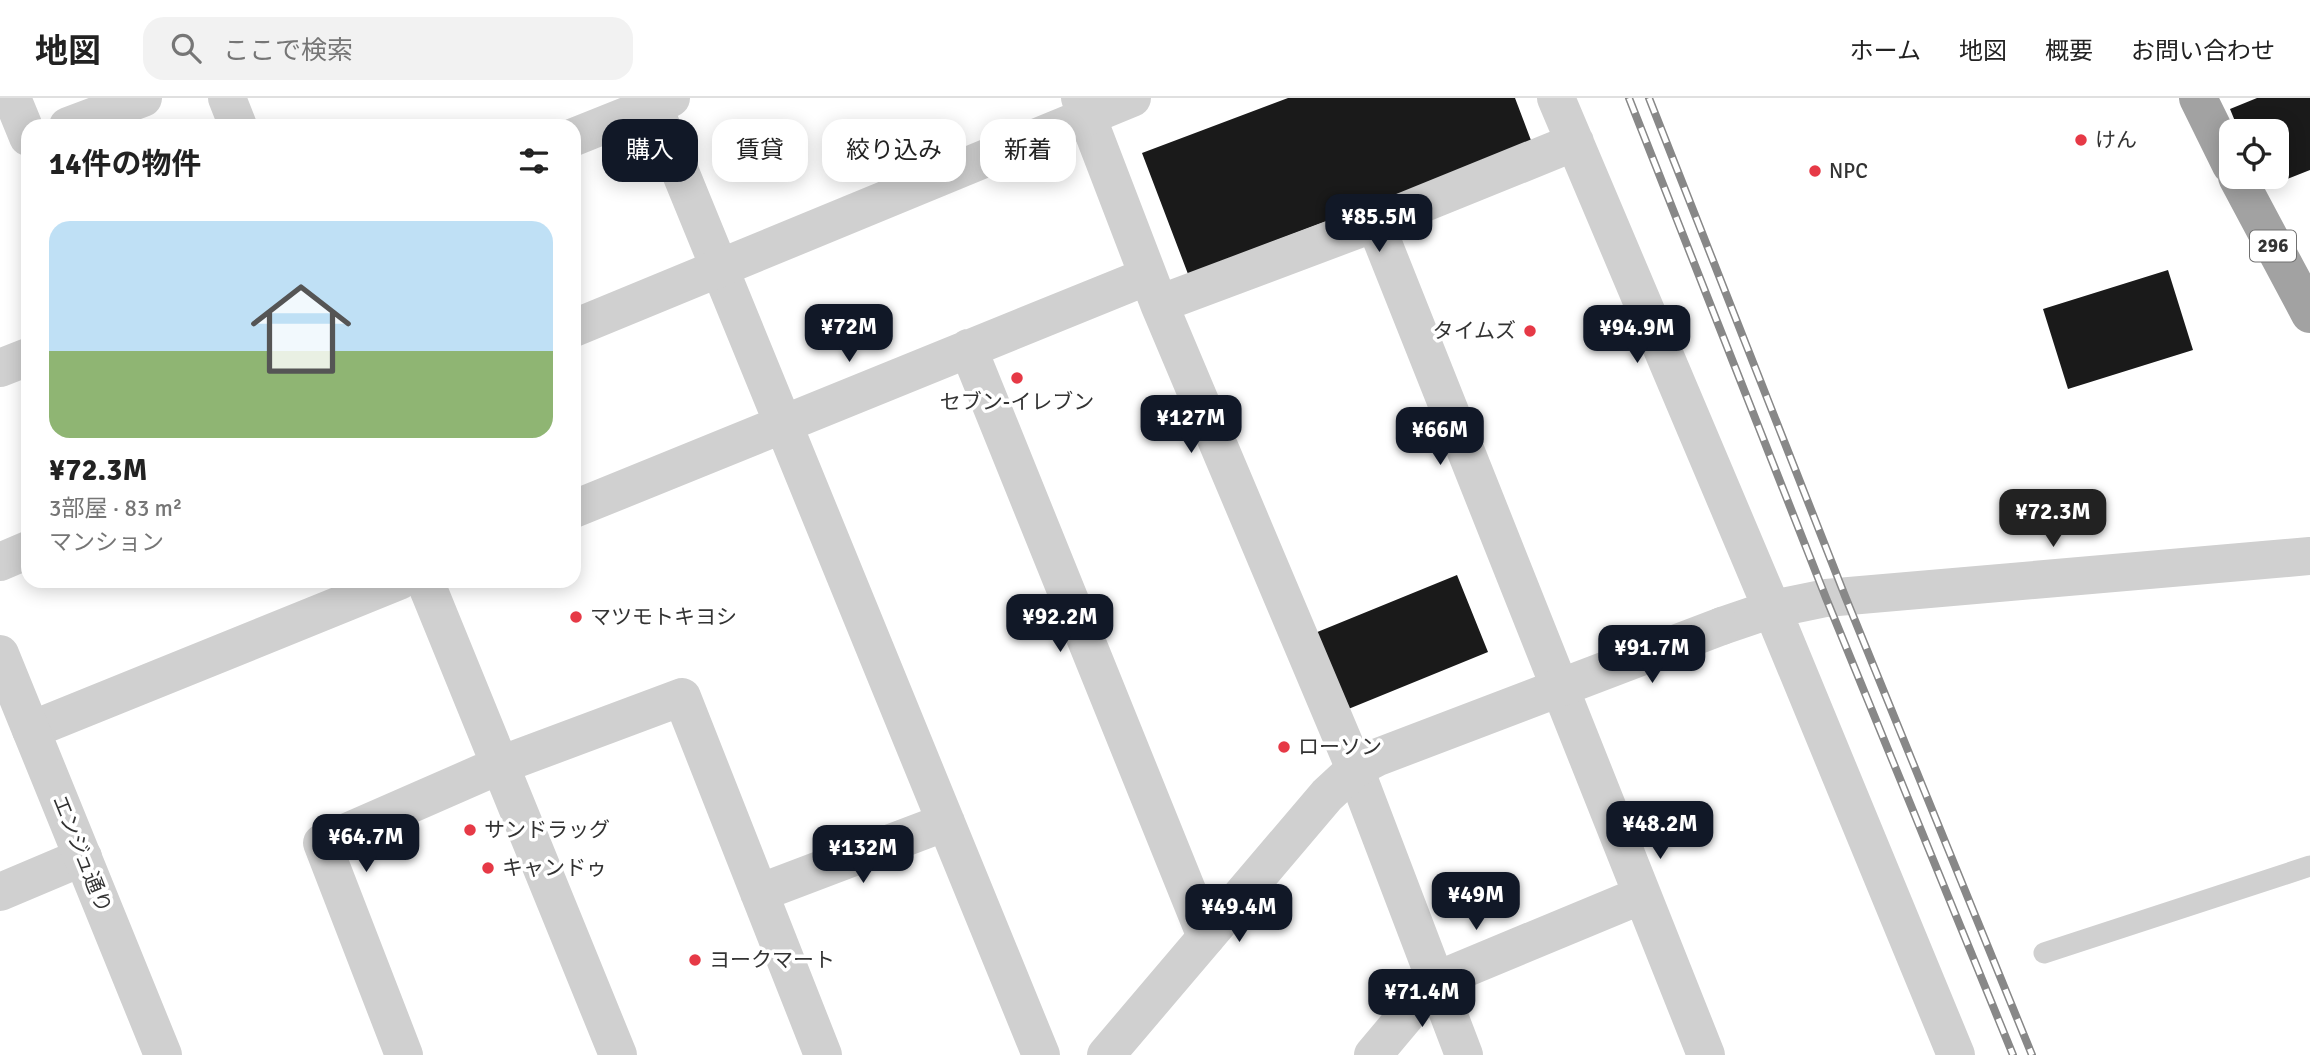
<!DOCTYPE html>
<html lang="ja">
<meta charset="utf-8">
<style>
:root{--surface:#fff;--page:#f2f2f2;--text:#222;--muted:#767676;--line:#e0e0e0;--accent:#111827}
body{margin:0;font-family:Signika,"Noto Sans JP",sans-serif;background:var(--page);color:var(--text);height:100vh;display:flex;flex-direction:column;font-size:26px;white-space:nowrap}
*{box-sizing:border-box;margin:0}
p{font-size:23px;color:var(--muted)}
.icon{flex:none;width:38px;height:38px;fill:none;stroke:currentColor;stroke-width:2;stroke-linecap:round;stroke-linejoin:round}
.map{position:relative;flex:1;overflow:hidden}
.details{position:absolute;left:21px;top:21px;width:560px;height:469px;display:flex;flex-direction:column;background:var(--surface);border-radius:21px;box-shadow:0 4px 18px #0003}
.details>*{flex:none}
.guide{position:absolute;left:602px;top:21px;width:665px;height:63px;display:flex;gap:14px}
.buttons{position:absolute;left:2219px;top:21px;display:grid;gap:14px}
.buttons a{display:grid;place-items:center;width:70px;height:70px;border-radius:14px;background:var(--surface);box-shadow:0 4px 18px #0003;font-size:35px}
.price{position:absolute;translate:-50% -60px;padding:0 16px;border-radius:14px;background:var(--accent);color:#fff;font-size:23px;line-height:46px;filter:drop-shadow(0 2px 4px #0008)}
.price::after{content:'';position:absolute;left:50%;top:42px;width:21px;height:16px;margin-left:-10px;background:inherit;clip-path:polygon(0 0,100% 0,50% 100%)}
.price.active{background:#222;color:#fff}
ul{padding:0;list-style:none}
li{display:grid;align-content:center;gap:14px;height:371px;padding:0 28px}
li+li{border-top:2px solid var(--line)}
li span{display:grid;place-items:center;height:217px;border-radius:21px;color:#555}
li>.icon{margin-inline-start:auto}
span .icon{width:126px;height:126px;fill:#fffc;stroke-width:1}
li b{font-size:30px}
h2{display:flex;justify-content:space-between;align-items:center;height:84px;padding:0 28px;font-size:30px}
.chip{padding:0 24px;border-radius:21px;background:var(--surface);box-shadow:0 4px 18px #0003;font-size:24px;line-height:63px}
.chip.active{background:var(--accent);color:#fff}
header{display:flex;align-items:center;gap:42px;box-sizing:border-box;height:98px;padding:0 35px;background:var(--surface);border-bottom:2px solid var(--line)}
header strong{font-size:33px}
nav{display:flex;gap:38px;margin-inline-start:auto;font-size:24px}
.search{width:490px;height:63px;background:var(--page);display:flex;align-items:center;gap:18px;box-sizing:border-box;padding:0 24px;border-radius:21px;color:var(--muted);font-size:26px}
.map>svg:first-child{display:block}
.building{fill:#1a1a1a}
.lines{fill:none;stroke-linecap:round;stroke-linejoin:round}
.service{stroke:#d0d0d0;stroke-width:21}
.minor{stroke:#d0d0d0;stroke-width:38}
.tertiary{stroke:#d0d0d0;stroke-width:38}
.trunk{stroke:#a2a2a2;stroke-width:38}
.rail-casing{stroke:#888;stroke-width:8}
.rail{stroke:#fff;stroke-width:5;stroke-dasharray:16;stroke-linecap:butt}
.poi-dot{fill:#e63946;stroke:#fff;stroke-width:2.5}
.labels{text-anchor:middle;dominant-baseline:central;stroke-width:7;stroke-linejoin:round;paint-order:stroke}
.shield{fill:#fff;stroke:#707070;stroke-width:2}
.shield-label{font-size:19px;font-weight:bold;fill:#333}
.poi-label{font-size:21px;fill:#333;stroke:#fff;text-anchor:start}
.street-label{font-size:21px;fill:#333;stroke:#fff}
</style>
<header>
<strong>地図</strong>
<div class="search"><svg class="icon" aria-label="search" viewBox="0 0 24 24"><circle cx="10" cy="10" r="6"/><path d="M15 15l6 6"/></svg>ここで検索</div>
<nav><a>ホーム</a><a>地図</a><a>概要</a><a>お問い合わせ</a></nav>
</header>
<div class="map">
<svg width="2310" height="957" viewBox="0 0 2310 957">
<rect width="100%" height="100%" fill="#fff"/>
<path class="building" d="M1288,0H1515L1532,45L1188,176L1142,55Z
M2257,0H2310V72L2262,91L2257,79H2277V33H2239L2230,11Z
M2168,172L2193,252L2068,291L2043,211Z
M1457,477L1488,554L1341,614L1310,537Z"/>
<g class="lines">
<path class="service" d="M2044,855L2310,768"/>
<path class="minor" d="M12,0L28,39
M227,0L238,28
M650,0L1041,957
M1080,0L1159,206L1355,671L1464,957
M1556,0L1772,511L1956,957
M68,28L143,0
M574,39L671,0
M1375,125L1706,957
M1159,206L1375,125L1575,44
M968,250L1206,839
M0,270L28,259
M574,411L1148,178
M425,483L618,957
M1722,528L1772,511L1826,500L2310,458
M31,632L399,483
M0,794L83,759
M759,795L946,724
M404,957L322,745L500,667L682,599L823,957
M1373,957L1435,883L1642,797"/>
<path class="tertiary" d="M574,230L1132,0
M0,464L28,452
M0,556L163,957
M1106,957L1327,697L1355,671L1378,659L1722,528"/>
<path class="trunk" d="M2198,0L2231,67
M2237,79L2310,216"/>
<defs>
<path id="rail" d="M1629,0L1826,500L2013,957
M1649,0L1845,498L2032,957"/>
</defs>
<use href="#rail" class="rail-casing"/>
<use href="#rail" class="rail"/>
</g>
<g class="poi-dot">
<circle cx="2081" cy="42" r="7"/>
<circle cx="1815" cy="73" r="7"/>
<circle cx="1530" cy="233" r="7"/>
<circle cx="1017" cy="280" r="7"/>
<circle cx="576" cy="519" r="7"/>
<circle cx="1284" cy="649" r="7"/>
<circle cx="470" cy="732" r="7"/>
<circle cx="488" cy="770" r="7"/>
<circle cx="695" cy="862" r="7"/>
</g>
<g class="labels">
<rect class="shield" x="2250" y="132.5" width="46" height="31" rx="5"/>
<g class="shield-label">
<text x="2273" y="148">296</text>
</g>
<g class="poi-label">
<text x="2095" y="42">けん</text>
<text x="1829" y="73">NPC</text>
<text x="1516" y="233" text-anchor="end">タイムズ</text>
<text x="1017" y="304" text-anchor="middle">セブン-イレブン</text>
<text x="590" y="519">マツモトキヨシ</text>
<text x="1298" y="649">ローソン</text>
<text x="484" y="732">サンドラッグ</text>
<text x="502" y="770">キャンドゥ</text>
<text x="709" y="862">ヨークマート</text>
</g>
<g class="street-label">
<text transform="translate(82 756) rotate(68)">エンジュ通り</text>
</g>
</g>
</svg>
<div class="buttons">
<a><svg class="icon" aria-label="locate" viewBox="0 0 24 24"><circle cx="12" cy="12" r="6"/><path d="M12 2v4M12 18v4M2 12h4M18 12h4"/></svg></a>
</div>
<b class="price" style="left:1379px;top:156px">¥85.5M</b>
<b class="price" style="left:849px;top:266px">¥72M</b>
<b class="price" style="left:1637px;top:267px">¥94.9M</b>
<b class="price" style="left:1191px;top:357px">¥127M</b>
<b class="price" style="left:1440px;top:369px">¥66M</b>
<b class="price active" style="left:2053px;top:451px">¥72.3M</b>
<b class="price" style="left:1060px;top:556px">¥92.2M</b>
<b class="price" style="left:1652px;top:587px">¥91.7M</b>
<b class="price" style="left:1660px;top:763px">¥48.2M</b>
<b class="price" style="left:366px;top:776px">¥64.7M</b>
<b class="price" style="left:863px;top:787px">¥132M</b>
<b class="price" style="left:1476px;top:834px">¥49M</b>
<b class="price" style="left:1239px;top:846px">¥49.4M</b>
<b class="price" style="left:1422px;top:931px">¥71.4M</b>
<div class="guide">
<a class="chip active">購入</a>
<a class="chip">賃貸</a>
<a class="chip">絞り込み</a>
<a class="chip">新着</a>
</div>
<section class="details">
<h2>14件の物件<svg class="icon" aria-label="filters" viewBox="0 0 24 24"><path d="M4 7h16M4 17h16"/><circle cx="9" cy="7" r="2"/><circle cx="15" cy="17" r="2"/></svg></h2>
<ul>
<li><span style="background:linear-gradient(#bfe0f5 60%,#8fb573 0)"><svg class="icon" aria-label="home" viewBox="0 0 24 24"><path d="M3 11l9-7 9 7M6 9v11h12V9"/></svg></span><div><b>¥72.3M</b><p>3部屋 · 83 m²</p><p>マンション</p></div></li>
</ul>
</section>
</div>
